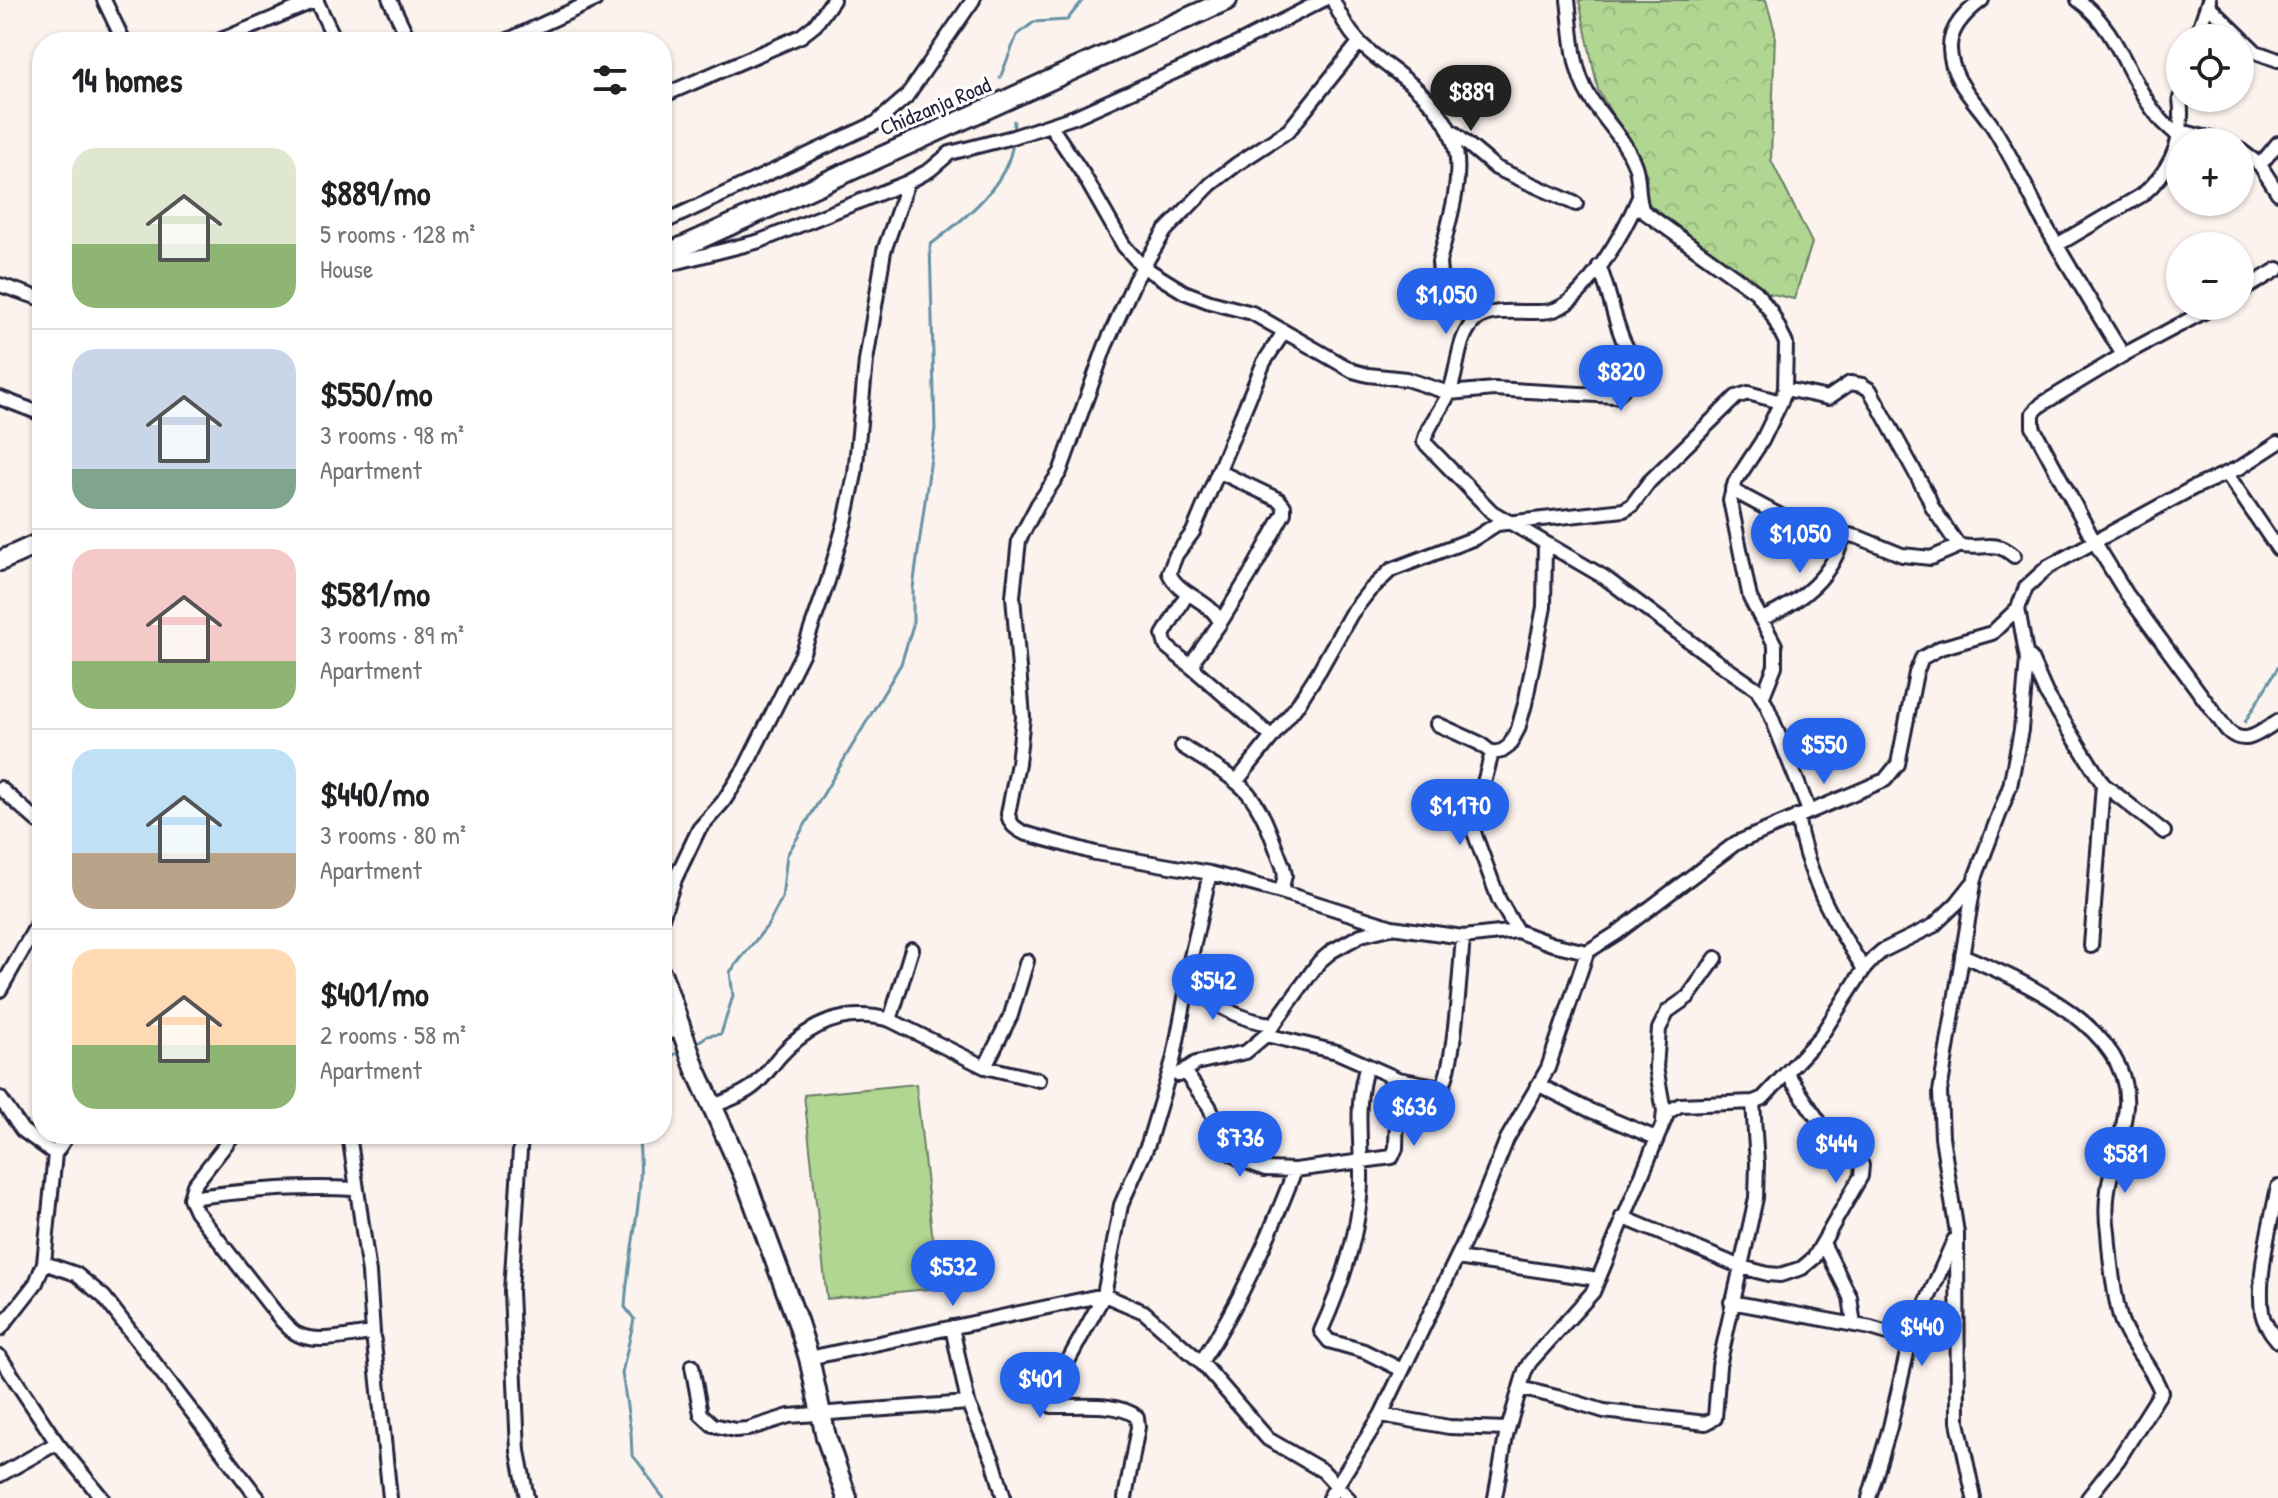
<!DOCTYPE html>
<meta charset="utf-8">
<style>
:root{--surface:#fff;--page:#f6f6f6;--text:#202124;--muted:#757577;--line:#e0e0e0;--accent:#2563eb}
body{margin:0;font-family:"Patrick Hand",sans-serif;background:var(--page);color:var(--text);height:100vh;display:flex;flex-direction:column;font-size:30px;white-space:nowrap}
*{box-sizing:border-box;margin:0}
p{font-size:26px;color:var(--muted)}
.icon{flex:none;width:44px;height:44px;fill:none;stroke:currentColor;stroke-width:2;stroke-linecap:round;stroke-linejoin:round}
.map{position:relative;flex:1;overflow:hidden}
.sheet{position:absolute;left:32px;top:32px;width:640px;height:1112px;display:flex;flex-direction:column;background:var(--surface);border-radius:32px;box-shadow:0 2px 6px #0004}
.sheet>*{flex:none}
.controls{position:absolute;left:2166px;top:24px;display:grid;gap:16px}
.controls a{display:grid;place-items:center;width:88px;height:88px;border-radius:50%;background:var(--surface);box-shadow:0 2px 6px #0004;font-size:40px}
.price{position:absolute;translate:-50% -68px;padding:0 18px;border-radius:28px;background:var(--accent);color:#fff;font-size:26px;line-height:52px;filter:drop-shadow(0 2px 4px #0008)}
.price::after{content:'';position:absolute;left:50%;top:48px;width:24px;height:18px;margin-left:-12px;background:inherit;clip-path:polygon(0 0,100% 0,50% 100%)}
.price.selected{background:#222;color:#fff}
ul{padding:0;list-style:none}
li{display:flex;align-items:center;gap:24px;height:200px;padding:0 40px}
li+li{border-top:2px solid var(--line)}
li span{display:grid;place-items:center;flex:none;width:224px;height:160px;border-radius:24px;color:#555}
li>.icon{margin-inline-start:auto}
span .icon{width:96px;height:96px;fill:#fffc;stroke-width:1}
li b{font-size:34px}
h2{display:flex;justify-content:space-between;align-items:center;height:96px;padding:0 40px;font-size:34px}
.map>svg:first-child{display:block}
.grass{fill:#b1d691;stroke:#6a7c66;stroke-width:2}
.forest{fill:url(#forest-crowns);stroke:#6a7c66;stroke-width:2}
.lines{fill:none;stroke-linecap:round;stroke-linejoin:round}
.stream{stroke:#6392a4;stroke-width:3}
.street-casing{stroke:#22223b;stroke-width:18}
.secondary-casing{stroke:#22223b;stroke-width:24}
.street{stroke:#fff;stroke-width:12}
.secondary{stroke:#fff;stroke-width:18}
.labels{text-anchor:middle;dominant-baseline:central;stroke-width:6;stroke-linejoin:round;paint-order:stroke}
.street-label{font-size:22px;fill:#22223b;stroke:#fff}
</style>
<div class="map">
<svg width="2278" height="1498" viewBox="0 0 2278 1498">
<defs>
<pattern id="forest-crowns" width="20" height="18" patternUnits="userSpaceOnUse" patternTransform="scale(2)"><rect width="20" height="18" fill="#b1d691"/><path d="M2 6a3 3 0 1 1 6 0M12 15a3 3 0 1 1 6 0" fill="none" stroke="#98b77e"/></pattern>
</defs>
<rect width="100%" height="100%" fill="#fdf3ee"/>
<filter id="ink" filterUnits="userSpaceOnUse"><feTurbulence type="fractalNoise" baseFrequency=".0125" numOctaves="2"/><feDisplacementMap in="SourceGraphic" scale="16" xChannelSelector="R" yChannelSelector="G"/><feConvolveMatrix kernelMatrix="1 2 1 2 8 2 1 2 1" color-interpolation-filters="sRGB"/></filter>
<g filter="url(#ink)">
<path class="grass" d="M916,1084L938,1288L827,1299L804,1095Z"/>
<path class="forest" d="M1579,0H1766L1775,32L1771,160L1812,243L1794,299L1764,292L1645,201L1647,175L1598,90Z"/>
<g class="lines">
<path class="stream" d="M1000,78L1017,35L1034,22L1067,20L1083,0
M1013,134L1014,121
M2245,722L2278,667
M698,1042L707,1036L721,1034L733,996L730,972L768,925L782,898L787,855L901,664L913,625V588L935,429L930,245C963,220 1009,185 1013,141
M662,1068L670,1057L682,1050
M638,1134C647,1193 628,1248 625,1307L634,1319L622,1373L631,1433L632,1455C645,1468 651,1484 664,1498"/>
<defs>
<path id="street" d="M104,0L124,42
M316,0L336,42
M390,0L410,42
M1333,0C1351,41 1366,50 1401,76C1479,135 1460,179 1439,262C1440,293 1453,301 1474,321
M1568,0C1572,32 1572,68 1589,96C1603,119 1624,138 1634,163C1641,178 1636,196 1643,211L1756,292L1771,312L1786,343L1785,389L1781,402L1762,441L1735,482L1730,500L1750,598L1775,645V666L1763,696
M1982,0C1966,12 1949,28 1950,49C1951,82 1977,102 1993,127C2014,160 2030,196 2048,230C2072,272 2098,314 2123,355
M2078,0C2117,28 2126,73 2153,110C2160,120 2170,129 2180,137
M2208,5L2256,52L2278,60
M2196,38L2209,0
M216,42L317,0
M504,42L595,0
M1358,44L1289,130L1237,164L1211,184L1165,231L1135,280L1105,347L1060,472L1038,504L1019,540L1013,596L1023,717L1018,763L1008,814C1010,825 1015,828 1024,833L1095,853L1210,873L1281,892L1392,927L1463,937L1517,931L1552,944L1587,952L1617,933L1736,843L1885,780L1898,764L1916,673L1922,658L1940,648L1992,633L2018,608
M662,96L801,36L815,25L833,0
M1050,125L1083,174L1124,246L1142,266L1184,292L1210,302L1252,313L1353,371L1368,375L1406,379L1449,393L1494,389L1615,396C1624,389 1630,382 1631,370C1633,357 1628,351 1623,340C1613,316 1609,290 1599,266
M2181,131L2222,142
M1453,132L1496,168L1576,204
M2240,150L2260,165L2278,193
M2260,165L2278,143
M1639,197C1626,228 1584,305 1550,311C1528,315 1495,306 1477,319C1456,335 1459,371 1449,393C1442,409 1427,426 1424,442L1492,512L1604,577L1716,661L1757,689L1767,706L1809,811
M662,223L876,123L906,97L973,0
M2057,245L2142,195C2172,170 2185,137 2180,98
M662,266L760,241L908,182L930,170L950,153L1013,137L1074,117L1237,44L1323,0
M0,285L42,299
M2240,292L2278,269
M2215,306L2123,355L2042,404L2033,413V427L2094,541L2126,593L2227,730C2245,748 2260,732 2278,721
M1785,389L1828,398L1850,383L1862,385L1870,390L1928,496L1932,507L1958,545C1981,552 1992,537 2014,556
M0,398L42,414
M1218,471L1279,500L1284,506V513L1251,573L1220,623
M2227,474L2278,549
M1732,490L1792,522L1858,537L1902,555L1931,558L1959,546
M662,526L663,522
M1187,594L1163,635L1166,646L1194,669
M1762,619C1802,601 1833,577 1844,533
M2030,657L2046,693L2103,784L2164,832
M1437,724L1479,743L1492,753L1502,751L1509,746L1518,729L1525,704L1544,607L1545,543
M1272,737L1194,669L1195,658L1220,623C1212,600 1179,596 1169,573L1176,555L1193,532L1264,362L1284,332
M1182,746C1203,760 1231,774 1248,793C1265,813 1273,842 1283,866L1285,875L1281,892
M1492,753L1472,827L1499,900L1517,931
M1236,782L1296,707L1319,671L1351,614L1369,591L1391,570L1475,538L1497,524L1624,510L1632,505L1649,482L1736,397L1748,393L1781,402
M0,788L42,825
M1797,816C1806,873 1833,922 1864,969
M662,918L675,879L699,829L723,802L745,768L803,652L828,581L845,522L855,474L866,361L884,251L908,182
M2091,946L2103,784
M1962,955C2021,980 2132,1028 2126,1106C2124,1135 2112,1161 2108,1190C2106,1203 2106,1219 2108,1232C2110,1260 2113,1290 2120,1317C2128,1344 2152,1366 2161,1392L2118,1460L2088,1498
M1189,973C1199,1002 1245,1022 1274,1024
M0,990L42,916
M890,1020L912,949
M1266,1035L1337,1052L1398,1079L1442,1087C1455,1066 1460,968 1463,937
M662,1037L679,1027
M1367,1066C1354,1104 1362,1143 1361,1183C1359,1235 1342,1285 1321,1331L1329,1341L1364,1351L1402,1370
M985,1067L1011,1015L1027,961
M1184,1071L1209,1106L1224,1143L1232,1154L1242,1160L1265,1169L1295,1170L1392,1157L1396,1148L1398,1079
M1178,1075L1196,1063L1246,1052L1266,1035L1319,962L1332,951L1361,935L1390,928
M1539,1085L1589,1110L1656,1138
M0,1098L22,1130L55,1154
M712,1107C727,1100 744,1095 756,1084C765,1076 772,1065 780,1056C810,1023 847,1008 890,1020L985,1067L1039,1080
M1663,1120L1664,1111L1656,1067L1659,1029L1668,1011L1688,997L1716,958
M234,1134L194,1185L190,1198L196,1211L282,1321C286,1325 291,1331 297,1334C317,1345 351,1335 373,1333
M349,1134L369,1273L373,1333L390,1498
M521,1134L511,1291L518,1451L527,1498
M2278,1187C2270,1227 2257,1273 2262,1313C2264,1324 2271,1333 2278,1341
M190,1198C245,1190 300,1186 355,1189
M1622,1217L1741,1267L1768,1274L1780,1275L1802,1268L1814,1258L1861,1176L1862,1165L1824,1129L1787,1073
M1823,1243L1850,1297L1854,1325
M1457,1258L1598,1279
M44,1263L76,1274L104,1297L258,1498
M1731,1302L1871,1328L1910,1340
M952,1327L968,1403L993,1460L1004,1498
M0,1329L36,1283L44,1263L55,1154L68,1134
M0,1357L57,1443L102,1498
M809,1358L1104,1295L1144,1312L1201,1362L1268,1439L1323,1471L1348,1498
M1201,1362C1241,1302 1269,1237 1295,1170
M692,1366L701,1414L713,1425L735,1430L748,1429L789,1416L968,1403
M1520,1388L1565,1399L1604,1411L1706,1423L1715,1418L1719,1366L1756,1198L1757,1164L1753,1102
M1381,1415L1449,1427L1508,1429
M0,1475L57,1443
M1125,1498L1138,1427L1137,1417C1117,1401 1076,1407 1052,1406L1049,1402L1067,1363L1104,1295L1121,1205L1148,1144L1174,1057L1186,993L1188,970L1210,873
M1329,1498L1381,1415L1473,1224L1507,1139L1548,1068L1587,952
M1495,1498L1506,1436L1525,1371L1530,1362L1593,1292L1668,1112L1680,1105L1753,1102L1763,1098L1820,1037L1864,969L1874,958L1882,951L1933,926L1957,903L1972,884
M1869,1498L1890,1427L1910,1340L1954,1240
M1974,1498L1958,1422L1957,1233L1942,1137L1940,1092L1975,878L2010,786L2021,730L2027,659L2018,608L2026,587L2048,567L2193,488L2241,467L2278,443"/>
<path id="secondary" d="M662,256L1227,0
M0,561L42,542
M662,975L695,1068L744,1176L798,1323L809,1358L826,1437L847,1498"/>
</defs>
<use href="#street" class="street-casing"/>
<use href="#secondary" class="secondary-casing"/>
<use href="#street" class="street"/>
<use href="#secondary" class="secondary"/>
</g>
</g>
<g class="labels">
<g class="street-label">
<text transform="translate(935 106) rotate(-23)">Chidzanja Road</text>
</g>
</g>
</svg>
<div class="controls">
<a><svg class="icon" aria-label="locate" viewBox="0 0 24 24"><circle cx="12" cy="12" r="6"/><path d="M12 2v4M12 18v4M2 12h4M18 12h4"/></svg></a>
<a>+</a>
<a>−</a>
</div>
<b class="price selected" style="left:1471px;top:133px">$889</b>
<b class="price" style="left:1446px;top:336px">$1,050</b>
<b class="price" style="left:1621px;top:413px">$820</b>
<b class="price" style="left:1800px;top:575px">$1,050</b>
<b class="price" style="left:1824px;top:786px">$550</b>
<b class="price" style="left:1460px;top:847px">$1,170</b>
<b class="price" style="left:1213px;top:1022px">$542</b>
<b class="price" style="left:1414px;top:1148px">$636</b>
<b class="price" style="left:1240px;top:1179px">$736</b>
<b class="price" style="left:1836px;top:1185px">$444</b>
<b class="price" style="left:2125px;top:1195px">$581</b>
<b class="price" style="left:953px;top:1308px">$532</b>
<b class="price" style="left:1922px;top:1368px">$440</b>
<b class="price" style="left:1040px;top:1420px">$401</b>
<section class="sheet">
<h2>14 homes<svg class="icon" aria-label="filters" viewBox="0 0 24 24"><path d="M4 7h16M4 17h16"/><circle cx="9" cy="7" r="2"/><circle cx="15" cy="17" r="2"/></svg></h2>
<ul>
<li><span style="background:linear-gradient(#dfe7d0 60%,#8fb573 0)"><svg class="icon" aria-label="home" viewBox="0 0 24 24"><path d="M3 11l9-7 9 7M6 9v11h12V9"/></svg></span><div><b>$889/mo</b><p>5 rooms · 128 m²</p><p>House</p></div></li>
<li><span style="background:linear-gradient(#c9d6e8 75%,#7fa58c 0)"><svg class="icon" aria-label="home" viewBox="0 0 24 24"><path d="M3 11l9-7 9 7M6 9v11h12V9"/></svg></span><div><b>$550/mo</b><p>3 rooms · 98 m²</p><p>Apartment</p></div></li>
<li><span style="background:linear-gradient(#f6c9c9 70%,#8fb573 0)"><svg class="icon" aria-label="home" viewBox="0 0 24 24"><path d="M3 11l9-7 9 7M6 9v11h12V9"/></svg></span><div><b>$581/mo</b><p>3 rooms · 89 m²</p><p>Apartment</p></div></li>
<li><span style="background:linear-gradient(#bfe0f5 65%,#b9a48a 0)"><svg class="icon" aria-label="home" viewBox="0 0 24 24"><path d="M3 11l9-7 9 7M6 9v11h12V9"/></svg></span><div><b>$440/mo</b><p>3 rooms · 80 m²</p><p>Apartment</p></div></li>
<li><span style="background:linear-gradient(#ffd9b3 60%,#8fb573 0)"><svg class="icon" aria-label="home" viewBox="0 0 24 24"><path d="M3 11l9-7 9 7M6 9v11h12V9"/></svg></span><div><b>$401/mo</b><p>2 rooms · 58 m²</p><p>Apartment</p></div></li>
</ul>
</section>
</div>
